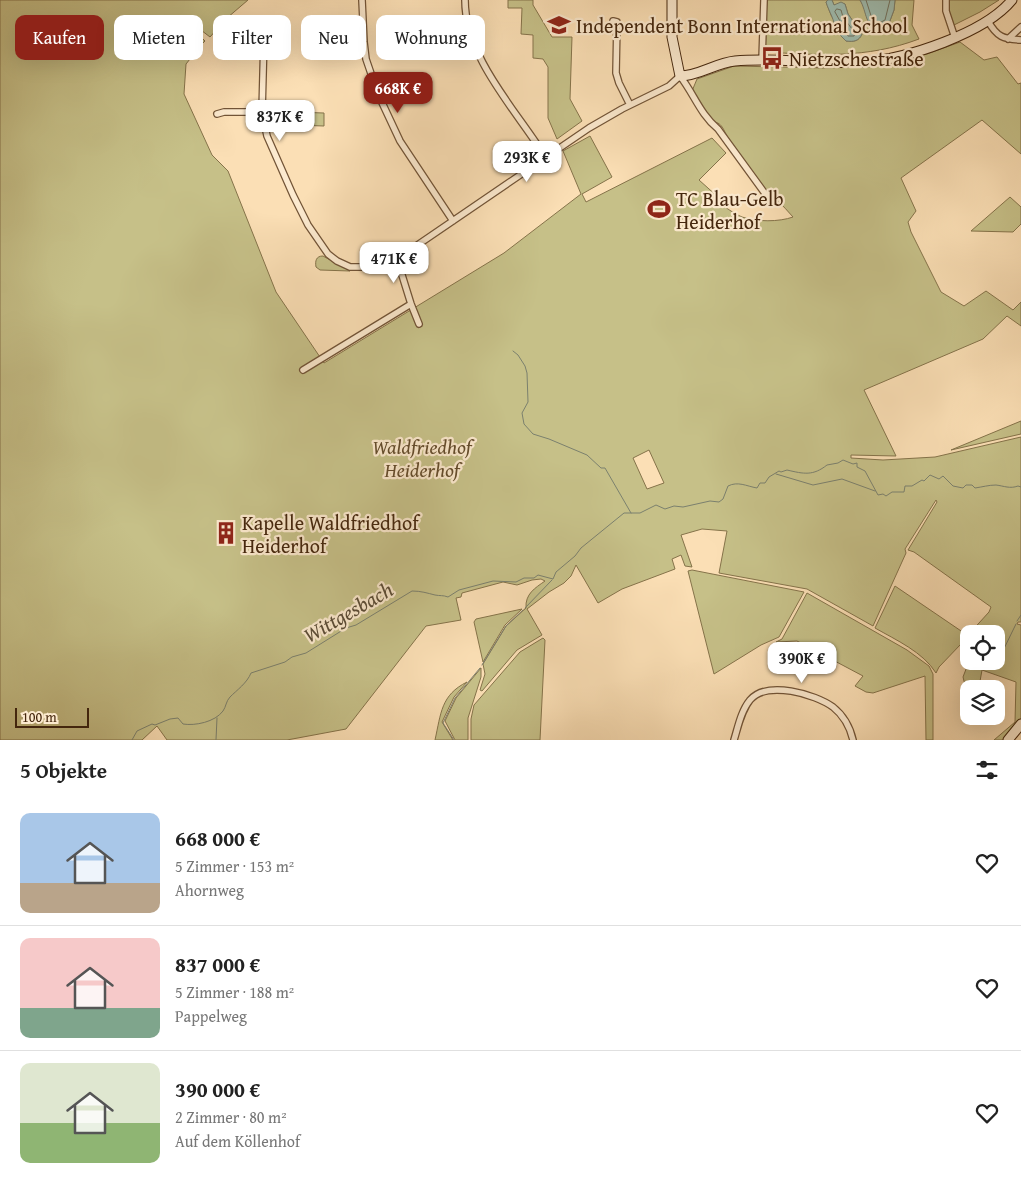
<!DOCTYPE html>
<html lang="de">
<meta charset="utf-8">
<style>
:root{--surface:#fff;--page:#f6f6f6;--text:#222;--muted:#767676;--line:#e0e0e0;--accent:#8f2418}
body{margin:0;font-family:"Gentium Book Plus",serif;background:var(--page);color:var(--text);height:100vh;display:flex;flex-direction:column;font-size:19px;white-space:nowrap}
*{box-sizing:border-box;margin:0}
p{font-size:16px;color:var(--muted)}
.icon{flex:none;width:28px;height:28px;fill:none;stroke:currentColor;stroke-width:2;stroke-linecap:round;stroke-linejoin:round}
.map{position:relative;height:740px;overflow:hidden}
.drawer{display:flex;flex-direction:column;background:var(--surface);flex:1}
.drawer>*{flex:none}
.hud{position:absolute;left:15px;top:15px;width:500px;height:45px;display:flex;gap:10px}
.buttons{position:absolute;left:960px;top:625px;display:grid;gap:10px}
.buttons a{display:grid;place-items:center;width:45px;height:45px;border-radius:10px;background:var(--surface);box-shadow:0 5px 20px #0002;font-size:25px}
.scale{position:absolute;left:15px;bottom:12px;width:74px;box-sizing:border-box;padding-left:5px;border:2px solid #44260d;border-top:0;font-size:14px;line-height:18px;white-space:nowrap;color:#44260d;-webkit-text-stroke:4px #fceacf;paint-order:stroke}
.price{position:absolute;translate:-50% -42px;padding:0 11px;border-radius:10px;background:#fff;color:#222;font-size:16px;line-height:32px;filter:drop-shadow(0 1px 2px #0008)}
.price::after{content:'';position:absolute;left:50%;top:30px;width:15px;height:11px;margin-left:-8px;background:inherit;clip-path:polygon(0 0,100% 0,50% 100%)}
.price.current{background:var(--accent);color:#fff}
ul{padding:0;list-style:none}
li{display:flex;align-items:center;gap:15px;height:125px;padding:0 20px}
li+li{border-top:1px solid var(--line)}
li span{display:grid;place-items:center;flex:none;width:140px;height:100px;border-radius:10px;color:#555}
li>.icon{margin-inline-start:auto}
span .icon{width:60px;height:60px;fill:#fffc;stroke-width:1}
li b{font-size:21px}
h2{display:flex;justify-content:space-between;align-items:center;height:60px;padding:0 20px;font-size:21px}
.tag{padding:0 18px;border-radius:10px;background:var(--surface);box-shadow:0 5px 20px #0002;font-size:18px;line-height:45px}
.tag.current{background:var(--accent);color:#fff}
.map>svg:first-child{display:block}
.green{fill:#c6c088;stroke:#85734a;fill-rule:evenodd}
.water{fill:#9fbcaf;stroke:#7b806e}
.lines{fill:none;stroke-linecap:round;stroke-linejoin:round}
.shore{stroke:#72715e;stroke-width:1}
.stream{stroke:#7b806e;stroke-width:1}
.street-casing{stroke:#725437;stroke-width:8}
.secondary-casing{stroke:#44260d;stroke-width:11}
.street{stroke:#fceacf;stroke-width:5.5}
.secondary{stroke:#fceacf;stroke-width:9}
.labels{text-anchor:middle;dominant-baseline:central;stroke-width:4.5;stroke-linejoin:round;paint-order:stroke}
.poi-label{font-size:20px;fill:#44260d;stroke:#fceacf;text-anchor:start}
.park-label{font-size:20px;font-style:italic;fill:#644c2c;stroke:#fceacf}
.water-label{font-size:21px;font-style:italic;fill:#5b4c36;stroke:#fceacf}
</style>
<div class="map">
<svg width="1021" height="740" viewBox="0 0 1021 740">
<rect width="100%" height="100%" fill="#fbdfb5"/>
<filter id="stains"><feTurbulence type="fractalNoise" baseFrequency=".004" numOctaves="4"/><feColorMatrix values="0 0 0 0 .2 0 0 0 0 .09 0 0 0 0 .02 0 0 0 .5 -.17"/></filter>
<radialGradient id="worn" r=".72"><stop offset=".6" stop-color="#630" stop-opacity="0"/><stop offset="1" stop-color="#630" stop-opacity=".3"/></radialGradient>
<path class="green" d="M0,0H248L227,18L210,37L197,27L201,32L199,35L205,41L189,57L181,50L190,59L186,64L184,94L212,155L228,171L276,292L324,363L504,253L581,194L563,151L590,136L612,177L582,194L586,202L712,138L726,153L699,180L718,197V203C726,207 734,214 742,217C757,222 779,222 793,217C783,205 771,195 760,183C748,170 740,153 729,139C723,131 723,121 711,122L692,91L697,79L734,66L823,68L865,67L927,54L960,42L984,60L997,57L1018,84L1021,83V154L982,120L901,178L916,211L908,222L911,232L941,292L964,306L986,291L1013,310L1021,302V326L1007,316L983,339L864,390L896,456L851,455V458L883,460L935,457L1021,437V622H1018L1017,624L1021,625V719L1003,740H994L1015,722L1016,682L982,670L979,687L965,685L963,677L968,664L961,644L939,667L936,673C923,652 896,640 875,628L895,586L967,635L969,634V661H996V634H969L989,612L991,607L914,552L908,550L937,502L936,500L905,549L906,553L873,626L807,589L719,573L727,531L702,529L681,535L692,567L685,566L681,555L672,559L675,569L622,589L598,603L576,565L571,576L564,583L549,592L527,609L542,635L517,650L482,691L480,690L485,674L483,664L506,626L526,608C525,594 535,588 545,581L541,579L532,580L517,585L503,582L462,593L461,597L456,598L461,620L426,626L346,729L287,740H167L157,726L142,740H0ZM649,450L664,483L647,489L633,458Z
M508,0H533V5L552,37H572L570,99L582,121L557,139L548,118V67L543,59L533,58V35L521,34L522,8H508Z
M767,0H828L826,2L831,15L846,41C854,42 859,41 862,34L848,14L845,4L834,5L832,0H860L864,7L869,25L888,26L894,10L895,0H914L912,25L919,39C866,59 819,55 764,52Z
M948,0H999L980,12L954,25L948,9Z
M294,112L324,113V126L294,125Z
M1010,197L1021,207V224L1013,232L971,231Z
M323,256L350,271L320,270L316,267C315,261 316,256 323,256Z
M1021,421V434L951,450Z
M692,570L804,592L779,637L761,645L714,674L688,571Z
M807,593L907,650L929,666L933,674V740H926L925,676L873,693L866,692L855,686L863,676L797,641L776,642L782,639Z
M522,609L505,625L483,662L474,622L476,619Z
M543,638L545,640L540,740H471V719L474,705L520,652Z
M481,668V677L468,718V740H455L445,721L456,698Z
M467,682L454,697L442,722L453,740H435C441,713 441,695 467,682Z"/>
<path class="water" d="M828,0H832L834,5L841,2L845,4L848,14L862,34C859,41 854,42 846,41L835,30C835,20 829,12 826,2Z
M860,0H895L894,10L888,26H884L880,30C865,28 867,12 860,0Z"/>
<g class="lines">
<path class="shore" d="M866,0L873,22L877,24L885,20L890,0
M837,9L841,10L843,17L855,33L854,36H848L840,28V21L835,12Z"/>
<path class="stream" d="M513,351L518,355L525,366L527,373L528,402L522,413L524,424L533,434L549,439L587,455L601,468H605L631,513
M776,474L813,485L842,479L875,491
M525,608L552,580
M1017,621L1021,615
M482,665L506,626L523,610
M996,665L1016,624
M132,740L137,731L152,724L155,725L170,719L178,718L183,724C195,726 215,722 223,711C226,707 226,701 230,697C237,690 247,683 251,673L285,662L292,657L306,653L346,628L356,625L412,591C421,591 427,593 435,595C440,596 443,595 448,597L459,590L493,581L516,582L524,578H534L538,575L553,579L556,572L575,556L581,548L624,513H640L656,505L665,509L674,506L683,507L710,501L719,502L723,499L728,486C738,481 746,486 757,488L760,483H765L769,477L779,471L781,472L787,470C804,474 813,476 827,465L838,463L843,460L853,464L857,463V467L865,471L878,495L883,494L886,496L892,492H904L905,486H912L922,480L924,481L930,475L939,479L943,476L953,486L963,488L966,485H972L975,488C982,487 989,485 996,485C1004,486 1010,489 1018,486L1021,487
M216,740L217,718
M454,740L443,723L455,698L480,668"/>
<defs>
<path id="street" d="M362,0L364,42L366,59L378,94L400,141L453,221
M465,0C465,58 517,111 546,158
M946,0V11L955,38
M613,21L617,22L616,73L619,83L630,105
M988,21C997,37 1003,39 1021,40
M268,27L264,37L262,112L267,136L293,195L308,225L328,254L337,261L350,267H371L397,259L589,128L622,109L669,86L680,76C694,94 700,114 718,129L766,195
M1008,39L1021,27
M762,60L764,0
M217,114L224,112H262
M397,259L411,304L419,324
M303,370L411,304
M734,740C738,727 741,711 750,700C767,680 815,694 833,707C843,715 850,727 853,740"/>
<path id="secondary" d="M672,0V37L680,76C699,76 715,63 735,61C778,57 821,65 864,62C907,59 985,33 1012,0
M1008,740L1021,724"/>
</defs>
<use href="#street" class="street-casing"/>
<use href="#secondary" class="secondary-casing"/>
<use href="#street" class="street"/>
<use href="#secondary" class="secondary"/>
</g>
<defs>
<symbol id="school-bare" viewBox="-9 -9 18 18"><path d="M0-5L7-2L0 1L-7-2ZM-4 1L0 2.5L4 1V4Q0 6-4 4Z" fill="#8f2418" stroke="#fceacf" stroke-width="2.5" paint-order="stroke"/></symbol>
<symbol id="bus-bare" viewBox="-9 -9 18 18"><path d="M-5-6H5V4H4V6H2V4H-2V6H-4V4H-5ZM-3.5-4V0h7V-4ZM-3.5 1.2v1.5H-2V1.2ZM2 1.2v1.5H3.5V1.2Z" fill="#8f2418" stroke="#fceacf" stroke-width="2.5" paint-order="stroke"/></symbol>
<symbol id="stadium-bare" viewBox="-9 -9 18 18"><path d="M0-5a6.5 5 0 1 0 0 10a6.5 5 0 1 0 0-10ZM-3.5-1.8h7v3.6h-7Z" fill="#8f2418" stroke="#fceacf" stroke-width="2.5" paint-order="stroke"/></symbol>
<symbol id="building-bare" viewBox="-9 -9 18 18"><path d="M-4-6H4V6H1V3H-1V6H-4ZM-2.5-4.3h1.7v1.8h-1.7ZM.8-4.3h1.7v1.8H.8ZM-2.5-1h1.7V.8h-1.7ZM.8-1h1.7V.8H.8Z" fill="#8f2418" stroke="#fceacf" stroke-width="2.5" paint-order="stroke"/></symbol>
</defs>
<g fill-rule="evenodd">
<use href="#school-bare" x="543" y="9" width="32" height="32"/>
<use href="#bus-bare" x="756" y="42" width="32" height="32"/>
<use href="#stadium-bare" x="643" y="193" width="32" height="32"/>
<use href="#building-bare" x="210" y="517" width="32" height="32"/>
</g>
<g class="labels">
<g class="poi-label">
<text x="576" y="25">Independent Bonn International School</text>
<text x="789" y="58">Nietzschestraße</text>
<text x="676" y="198">TC Blau-Gelb<tspan x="676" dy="23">Heiderhof</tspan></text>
<text x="242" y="522">Kapelle Waldfriedhof<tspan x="242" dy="23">Heiderhof</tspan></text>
</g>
<g class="park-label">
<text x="422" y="446">Waldfriedhof<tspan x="422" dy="23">Heiderhof</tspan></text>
</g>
<g class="water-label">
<text transform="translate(348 612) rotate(-30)">Wittgesbach</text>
</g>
</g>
<rect width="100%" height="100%" filter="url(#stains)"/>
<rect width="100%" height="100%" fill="url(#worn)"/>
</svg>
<div class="buttons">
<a><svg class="icon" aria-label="locate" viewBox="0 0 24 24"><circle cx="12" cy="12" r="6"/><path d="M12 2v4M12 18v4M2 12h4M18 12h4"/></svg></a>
<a><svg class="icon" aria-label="layers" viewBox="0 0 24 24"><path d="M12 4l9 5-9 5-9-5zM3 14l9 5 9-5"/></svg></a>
</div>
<div class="scale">100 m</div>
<b class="price current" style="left:398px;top:114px">668K €</b>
<b class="price" style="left:280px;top:142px">837K €</b>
<b class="price" style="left:527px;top:183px">293K €</b>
<b class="price" style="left:394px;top:284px">471K €</b>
<b class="price" style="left:802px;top:684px">390K €</b>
<div class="hud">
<a class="tag current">Kaufen</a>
<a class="tag">Mieten</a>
<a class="tag">Filter</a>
<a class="tag">Neu</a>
<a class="tag">Wohnung</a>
</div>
</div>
<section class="drawer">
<h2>5 Objekte<svg class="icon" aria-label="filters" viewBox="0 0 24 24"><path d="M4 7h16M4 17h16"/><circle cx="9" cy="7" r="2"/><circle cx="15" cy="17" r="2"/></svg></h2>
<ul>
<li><span style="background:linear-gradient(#a9c7e8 70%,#b9a48a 0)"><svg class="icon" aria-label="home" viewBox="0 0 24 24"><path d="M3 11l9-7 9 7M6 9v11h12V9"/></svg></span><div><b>668 000 €</b><p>5 Zimmer · 153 m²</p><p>Ahornweg</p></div><svg class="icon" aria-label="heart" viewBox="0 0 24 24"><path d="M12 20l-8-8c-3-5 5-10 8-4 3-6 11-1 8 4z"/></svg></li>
<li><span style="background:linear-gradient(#f6c9c9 70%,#7fa58c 0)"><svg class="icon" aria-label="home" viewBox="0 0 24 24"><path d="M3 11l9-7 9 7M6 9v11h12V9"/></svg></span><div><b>837 000 €</b><p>5 Zimmer · 188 m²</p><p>Pappelweg</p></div><svg class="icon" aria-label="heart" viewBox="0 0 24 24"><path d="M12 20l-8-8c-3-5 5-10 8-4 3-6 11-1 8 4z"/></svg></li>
<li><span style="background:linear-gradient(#dfe7d0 60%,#8fb573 0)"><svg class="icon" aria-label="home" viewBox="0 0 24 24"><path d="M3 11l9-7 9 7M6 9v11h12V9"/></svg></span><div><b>390 000 €</b><p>2 Zimmer · 80 m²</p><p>Auf dem Köllenhof</p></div><svg class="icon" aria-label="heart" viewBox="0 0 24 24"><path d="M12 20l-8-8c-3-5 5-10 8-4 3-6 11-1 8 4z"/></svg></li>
</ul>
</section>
